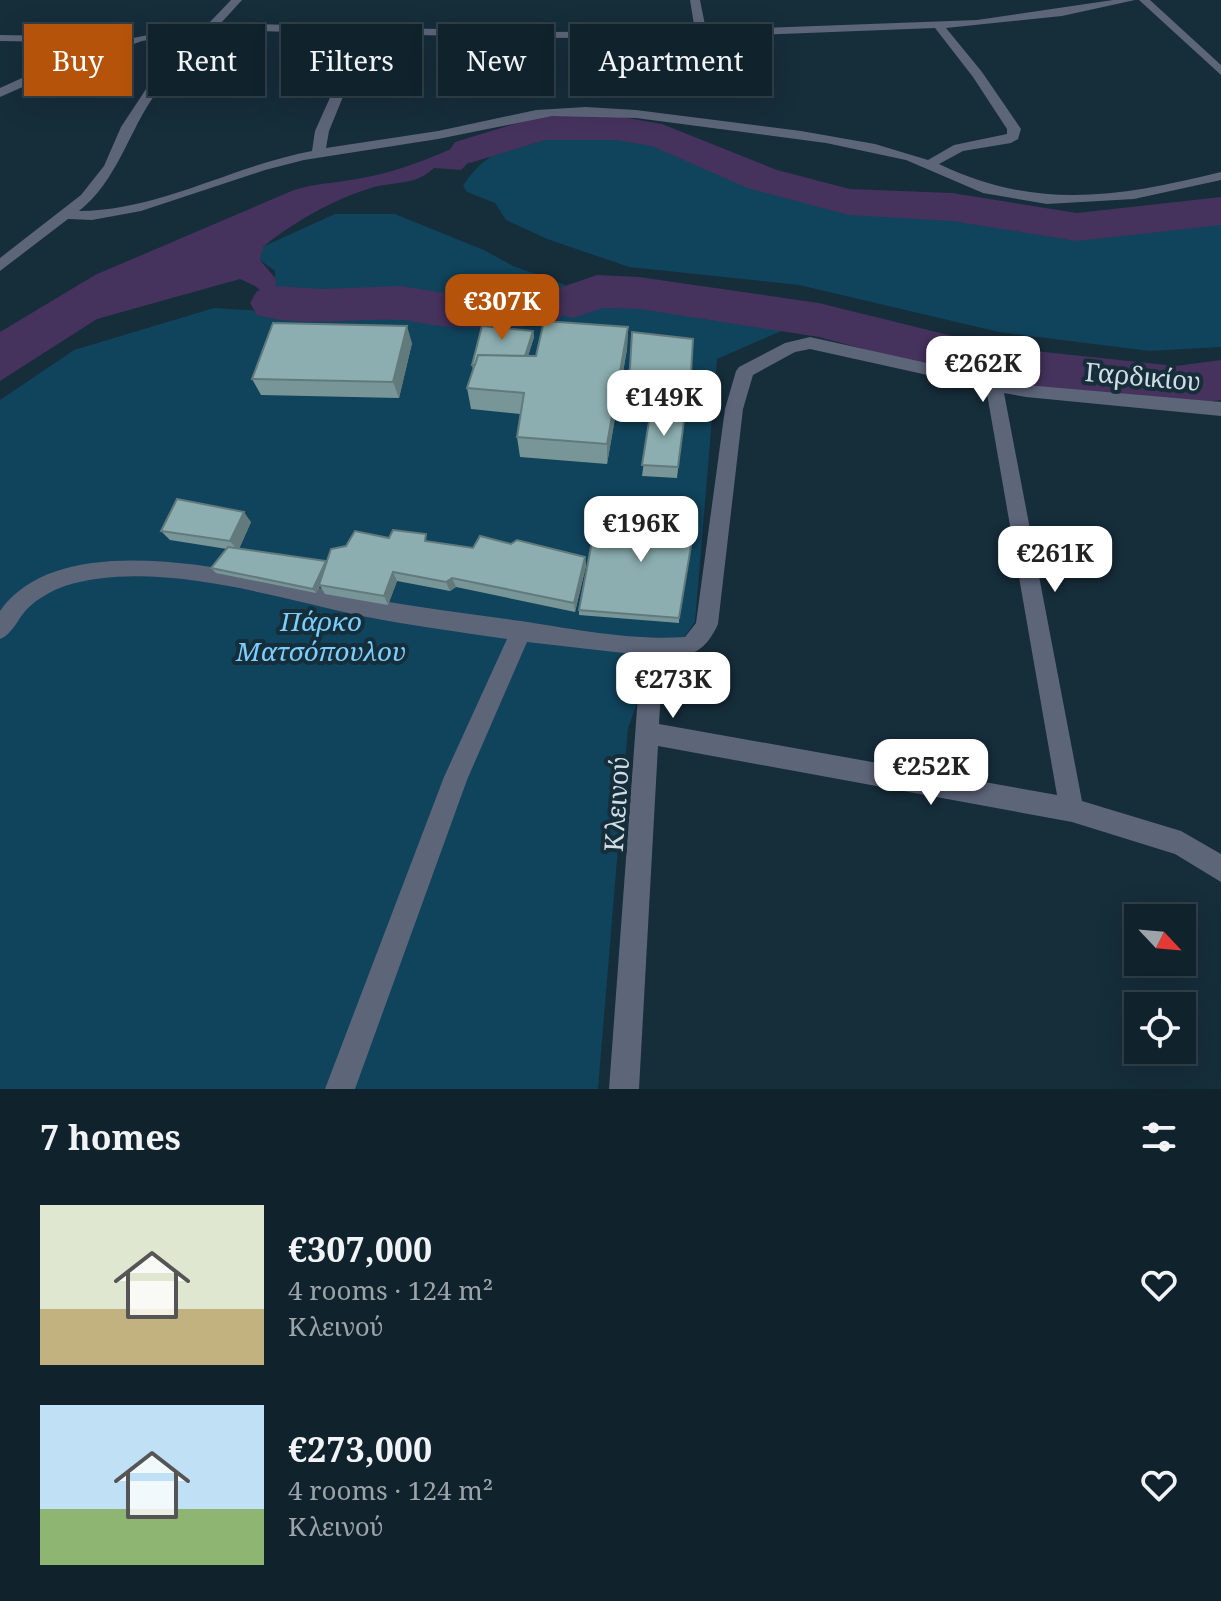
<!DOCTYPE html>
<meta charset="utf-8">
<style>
:root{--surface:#10222c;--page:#1e2f38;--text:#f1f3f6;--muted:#9ca4a9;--line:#303f48;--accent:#b45309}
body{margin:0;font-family:"Noto Serif",serif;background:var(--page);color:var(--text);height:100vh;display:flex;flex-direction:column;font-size:30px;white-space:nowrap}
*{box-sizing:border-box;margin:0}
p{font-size:26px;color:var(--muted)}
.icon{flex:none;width:44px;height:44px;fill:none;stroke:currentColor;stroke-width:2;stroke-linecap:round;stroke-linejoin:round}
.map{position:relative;height:1089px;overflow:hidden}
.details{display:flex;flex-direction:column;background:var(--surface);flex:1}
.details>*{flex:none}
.top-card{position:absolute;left:24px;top:24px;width:800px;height:72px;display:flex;gap:16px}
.needle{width:52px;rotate:116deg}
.tools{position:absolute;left:1124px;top:904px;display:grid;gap:16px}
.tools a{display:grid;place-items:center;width:72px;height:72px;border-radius:0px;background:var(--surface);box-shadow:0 8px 32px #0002,0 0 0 2px var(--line);font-size:40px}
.price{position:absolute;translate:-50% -68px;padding:0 18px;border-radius:16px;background:#fff;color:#222;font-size:26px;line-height:52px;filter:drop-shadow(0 2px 4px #0008)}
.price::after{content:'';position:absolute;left:50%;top:48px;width:24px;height:18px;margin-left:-12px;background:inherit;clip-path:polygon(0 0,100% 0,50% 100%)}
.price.active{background:var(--accent);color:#fff}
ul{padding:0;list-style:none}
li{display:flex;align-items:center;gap:24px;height:200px;padding:0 40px}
li span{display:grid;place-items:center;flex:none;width:224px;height:160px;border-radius:0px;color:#555}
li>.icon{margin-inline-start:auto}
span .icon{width:96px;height:96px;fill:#fffc;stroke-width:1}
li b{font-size:34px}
h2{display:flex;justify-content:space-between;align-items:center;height:96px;padding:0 40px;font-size:34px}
.pill{padding:0 28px;border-radius:0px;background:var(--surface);box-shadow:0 8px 32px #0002,0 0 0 2px var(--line);font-size:28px;line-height:72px}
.pill.active{background:var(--accent);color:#fff}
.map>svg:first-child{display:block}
.green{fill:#10435c}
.water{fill:#45325d}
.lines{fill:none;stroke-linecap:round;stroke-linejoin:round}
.river{fill:#45325d;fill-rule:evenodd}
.minor{fill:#5d6579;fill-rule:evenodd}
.wall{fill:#789697}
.shaded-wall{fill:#627a7b}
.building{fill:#8caeb0;stroke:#627a7b;stroke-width:2}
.labels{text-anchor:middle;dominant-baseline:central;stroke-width:8;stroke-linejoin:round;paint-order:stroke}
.street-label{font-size:26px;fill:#d0dde6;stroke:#162d3a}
.park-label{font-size:26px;font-style:italic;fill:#7bcfff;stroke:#162d3a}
</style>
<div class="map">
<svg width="1221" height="1089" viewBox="0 0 1221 1089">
<rect width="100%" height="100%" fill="#162d3a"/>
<path class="green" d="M553,134L609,135L653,144L748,187L818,206L904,215L954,214L1032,233L1107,232L1221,216V347L1150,351L999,332L799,285L629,267L547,239L506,220L495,203L467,192L463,186C485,150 514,145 553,134Z
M335,214H395L484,250L513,266L566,285L556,292L508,285L489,290L462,305L445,307L391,295L359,293L275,300V271L260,260L262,247Z
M544,299L794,321L795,325L717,359L695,622L638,701L628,728L598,1089H0V400L74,350L214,308L535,327Z"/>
<path class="water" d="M466,142L472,159L461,170L434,168C415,186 395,181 371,188C334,199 292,223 263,247L260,260L276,279L275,303L255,286L240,279L97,319L0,381V332L95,275L294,190C316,183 335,183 357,179C394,173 432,158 466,142Z"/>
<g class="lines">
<path class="river" d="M541,116H616L662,124L777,170L850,189L952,193L1077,213L1221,197V225L1077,241L952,221L849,215L747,188L652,146L616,140H545L470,163L455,160L449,151L455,142Z
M597,275L639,277L819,303L997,347L1176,366L1221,360V400L1176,406L997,385L819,337L639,309L603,308L573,318L562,315L559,320C527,329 474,330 442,326C428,325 413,320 399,320C351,318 304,328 257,315L250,303L257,291L275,286L322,289L401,286L445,293L541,291L552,294L556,289Z"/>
<path class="minor" d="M231,0H242L221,23L542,32L695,31L690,0H700L706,30L977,20L1113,0H1135L1062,16L946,28L982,72L1021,129L1018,139L1011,143L963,151L939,164C1037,211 1119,197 1221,172V180L1134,199L1047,204L983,193L906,160L826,143L636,118L552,116L438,139L304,160L265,170L141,211L92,220L68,219L0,271V258L81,195L104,166L121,127L148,86L201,31L142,41L52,74L0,97V88L44,68L114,43L0,41V35L117,37L123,40L209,23ZM935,28L973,77L1007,129V134L954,145L928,160L875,144L801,131L636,110L586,107L536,110L438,131L326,148L329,131L349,82L343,78L337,82L315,131L312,151C235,165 158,211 79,211C118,180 128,132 156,93C172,70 196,50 215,30L542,38L701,37Z
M1139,0H1150L1221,65V75Z
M810,337L1026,385L1221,402V416L1026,397L1004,393L1082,801L1181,831L1221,854V882L1175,854L1072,822L658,746L639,1089H609L641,655L527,642L467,780L355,1089H325L444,777L507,639C460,632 413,626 367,617C276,598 156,558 65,586C53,590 37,599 28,608C18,618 13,634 0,639V611C67,516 276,581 371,599C421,608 471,614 521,621C572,629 635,641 685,637L696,623L725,409L736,371L739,367L785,343ZM810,349L986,388L1057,795L659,724L663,656C692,659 706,650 718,624L743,409L753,375L795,352Z"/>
</g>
<path class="wall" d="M628,327L627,349L607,464L520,457L517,437L520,414L471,409L467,388L473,369L472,365L533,331L534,337L528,356H536Z
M412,343L399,398L261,395L252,379Z
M624,388L689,407L687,418H684L677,478L642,476L650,417H630L624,399Z
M682,507L679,623L579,615V610L645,533Z
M251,522L239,549L326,561L389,538L429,541L473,548L511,544L585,557L586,566L575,612L456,587L450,591L397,581L388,605L325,594L320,586L316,593L216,573L211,568L227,549L170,540L161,531Z"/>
<path class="shaded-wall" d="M407,326L412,343L399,398L393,382Z
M628,327L627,349L607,464V444Z
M533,331L534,337L523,372L522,366Z
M244,512L251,522L238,551L230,541Z
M585,557L586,566L575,612L574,603Z
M326,561L329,566L316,593L313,589Z
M393,572L397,581L388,605L384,596Z
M452,578L456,587L450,591L446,582Z"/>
<path class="building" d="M544,321L628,327L607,444L517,437L524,393L467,388L478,355L536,356Z
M273,323L407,326L393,382L252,379Z
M482,326L533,331L525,356L478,355L475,365H472Z
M632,332L693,339L689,407L630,405L624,388L630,368Z
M651,409L685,412L678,467L642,465Z
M177,499L244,512L230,541L161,531Z
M651,499L682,507L690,505L697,510L679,618L579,610L596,520L645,533Z
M393,530L426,534L425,541L473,548L480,536L511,544L517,540L585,557L574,603L452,578L446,582L393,572L384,596L319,585L331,549L346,546L355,531L389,538Z
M228,547L326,561L313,589L211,568Z"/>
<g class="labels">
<g class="street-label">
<text transform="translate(1143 376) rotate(5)">Γαρδικίου</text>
<text transform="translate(616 804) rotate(-86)">Κλεινού</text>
</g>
<g class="park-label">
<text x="321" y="621">Πάρκο<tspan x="321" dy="30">Ματσόπουλου</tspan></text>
</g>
</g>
</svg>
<div class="tools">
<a><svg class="needle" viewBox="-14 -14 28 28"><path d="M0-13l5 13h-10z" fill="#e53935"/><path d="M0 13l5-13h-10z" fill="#9ca4a9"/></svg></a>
<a><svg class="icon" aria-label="locate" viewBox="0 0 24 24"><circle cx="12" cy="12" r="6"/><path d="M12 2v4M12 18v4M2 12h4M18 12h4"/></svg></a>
</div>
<b class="price active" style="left:502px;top:342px">€307K</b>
<b class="price" style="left:983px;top:404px">€262K</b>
<b class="price" style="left:664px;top:438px">€149K</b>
<b class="price" style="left:641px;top:564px">€196K</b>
<b class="price" style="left:1055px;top:594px">€261K</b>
<b class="price" style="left:673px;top:720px">€273K</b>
<b class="price" style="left:931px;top:807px">€252K</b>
<div class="top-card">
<a class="pill active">Buy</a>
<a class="pill">Rent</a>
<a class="pill">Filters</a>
<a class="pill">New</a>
<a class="pill">Apartment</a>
</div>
</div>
<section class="details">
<h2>7 homes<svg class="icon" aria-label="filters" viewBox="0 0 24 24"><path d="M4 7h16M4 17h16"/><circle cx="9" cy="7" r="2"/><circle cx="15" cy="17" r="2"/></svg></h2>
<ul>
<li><span style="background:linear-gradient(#dfe7d0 65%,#c2b280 0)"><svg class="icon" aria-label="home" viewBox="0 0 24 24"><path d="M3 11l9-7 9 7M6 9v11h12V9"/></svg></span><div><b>€307,000</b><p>4 rooms · 124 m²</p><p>Κλεινού</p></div><svg class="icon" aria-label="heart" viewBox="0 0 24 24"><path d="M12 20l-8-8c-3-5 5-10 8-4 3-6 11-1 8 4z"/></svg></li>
<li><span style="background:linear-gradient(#bfe0f5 65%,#8fb573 0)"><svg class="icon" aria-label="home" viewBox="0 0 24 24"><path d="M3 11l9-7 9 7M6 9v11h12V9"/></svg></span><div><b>€273,000</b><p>4 rooms · 124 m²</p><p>Κλεινού</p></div><svg class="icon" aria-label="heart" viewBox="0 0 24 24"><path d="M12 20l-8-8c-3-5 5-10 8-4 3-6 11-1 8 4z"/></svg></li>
</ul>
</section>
